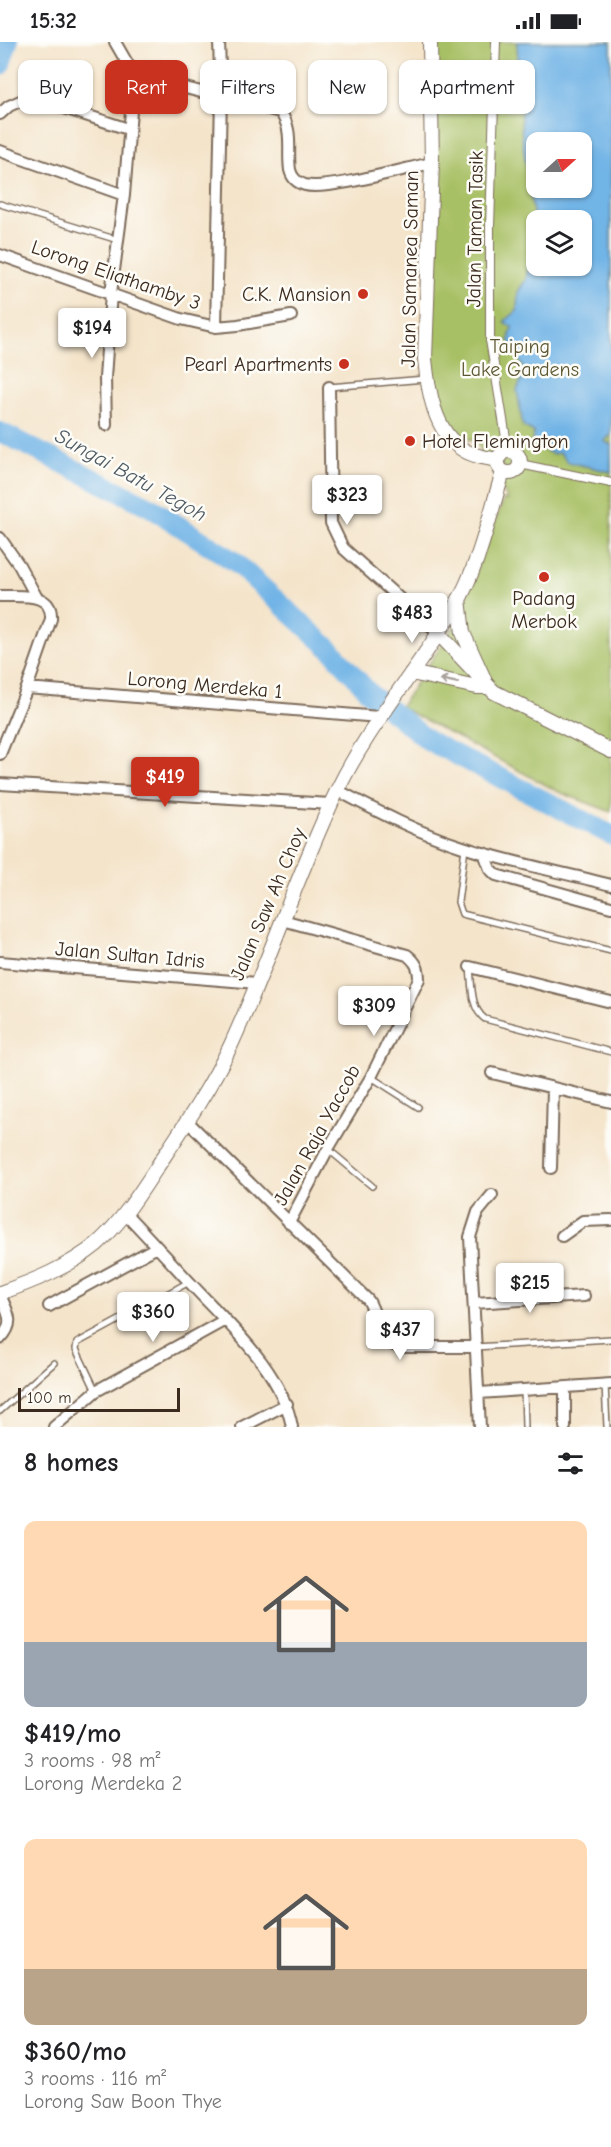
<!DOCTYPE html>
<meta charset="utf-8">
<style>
:root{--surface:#fff;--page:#f2f2f2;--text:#202124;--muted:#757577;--accent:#c8321e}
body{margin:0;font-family:"Comic Neue",sans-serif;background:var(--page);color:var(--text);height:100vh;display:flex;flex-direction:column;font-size:22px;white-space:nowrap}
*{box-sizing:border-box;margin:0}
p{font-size:20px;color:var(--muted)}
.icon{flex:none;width:33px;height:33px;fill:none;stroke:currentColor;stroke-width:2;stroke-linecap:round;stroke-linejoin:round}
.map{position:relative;height:1385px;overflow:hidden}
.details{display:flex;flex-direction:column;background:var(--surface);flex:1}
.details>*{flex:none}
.top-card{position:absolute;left:18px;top:18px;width:576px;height:54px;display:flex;gap:12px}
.needle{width:39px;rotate:69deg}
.tools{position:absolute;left:526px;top:90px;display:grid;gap:12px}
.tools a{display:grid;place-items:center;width:66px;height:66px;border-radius:12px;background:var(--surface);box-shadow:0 2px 4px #0004;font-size:30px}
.scale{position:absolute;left:18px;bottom:15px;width:162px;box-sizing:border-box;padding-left:6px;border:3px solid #3b2a1e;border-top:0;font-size:16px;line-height:21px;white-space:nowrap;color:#3b2a1e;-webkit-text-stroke:4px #fdfcf7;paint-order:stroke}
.price{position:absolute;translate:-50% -51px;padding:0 14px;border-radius:6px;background:#fff;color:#222;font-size:20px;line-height:39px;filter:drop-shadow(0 2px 3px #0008)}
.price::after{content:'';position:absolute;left:50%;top:36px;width:18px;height:14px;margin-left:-9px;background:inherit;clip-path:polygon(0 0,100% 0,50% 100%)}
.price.active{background:var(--accent);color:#fff}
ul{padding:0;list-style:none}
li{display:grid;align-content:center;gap:12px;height:318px;padding:0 24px}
li span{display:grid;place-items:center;height:186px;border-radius:12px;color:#555}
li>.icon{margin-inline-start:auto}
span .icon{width:108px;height:108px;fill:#fffc;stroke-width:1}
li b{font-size:26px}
h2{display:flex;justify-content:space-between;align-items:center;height:72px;padding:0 24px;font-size:26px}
.tag{padding:0 21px;border-radius:12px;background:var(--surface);box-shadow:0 2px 4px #0004;font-size:21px;line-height:54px}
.tag.active{background:var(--accent);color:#fff}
.status{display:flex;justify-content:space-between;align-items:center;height:42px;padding:0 30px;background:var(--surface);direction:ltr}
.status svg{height:16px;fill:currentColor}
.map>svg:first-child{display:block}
.green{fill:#a8c065;stroke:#727542;stroke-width:1.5;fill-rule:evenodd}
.water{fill:#71b4e6;stroke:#566f82;stroke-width:1.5;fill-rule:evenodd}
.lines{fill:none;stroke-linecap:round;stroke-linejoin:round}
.river{stroke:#71b4e6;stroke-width:20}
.service-casing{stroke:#7c6b5a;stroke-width:8}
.pedestrian-casing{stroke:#7c6b5a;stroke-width:10}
.minor-casing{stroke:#7c6b5a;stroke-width:14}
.tertiary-casing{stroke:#7c6b5a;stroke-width:16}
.service{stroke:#fff;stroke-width:5}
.pedestrian{stroke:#fff;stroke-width:8}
.minor{stroke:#fff;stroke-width:10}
.tertiary{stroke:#fff;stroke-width:14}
.oneway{stroke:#a79f9a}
.poi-dot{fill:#c8321e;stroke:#fdfcf7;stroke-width:2}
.labels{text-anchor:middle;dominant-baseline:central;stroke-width:5;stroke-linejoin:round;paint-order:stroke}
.street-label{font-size:20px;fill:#3b2a1e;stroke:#fdfcf7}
.poi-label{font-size:20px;fill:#3b2a1e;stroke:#fdfcf7;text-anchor:end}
.park-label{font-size:20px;fill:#5c5733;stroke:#fdfcf7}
.water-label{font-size:21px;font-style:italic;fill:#4e5a64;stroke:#fdfcf7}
</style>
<div class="status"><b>15:32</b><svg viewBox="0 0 49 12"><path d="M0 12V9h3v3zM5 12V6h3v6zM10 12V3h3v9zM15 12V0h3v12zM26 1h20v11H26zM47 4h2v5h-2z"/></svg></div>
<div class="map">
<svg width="611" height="1385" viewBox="0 0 611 1385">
<rect width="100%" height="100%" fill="#fdfcf7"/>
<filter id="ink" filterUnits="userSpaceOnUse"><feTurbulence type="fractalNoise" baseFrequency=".0167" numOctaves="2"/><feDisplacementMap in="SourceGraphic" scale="12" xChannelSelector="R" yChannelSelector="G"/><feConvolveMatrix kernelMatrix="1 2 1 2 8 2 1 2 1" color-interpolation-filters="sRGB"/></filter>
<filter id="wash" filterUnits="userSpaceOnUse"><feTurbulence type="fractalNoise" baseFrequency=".008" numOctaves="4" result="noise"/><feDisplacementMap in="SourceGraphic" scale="24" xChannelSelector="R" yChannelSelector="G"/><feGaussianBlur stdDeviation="1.35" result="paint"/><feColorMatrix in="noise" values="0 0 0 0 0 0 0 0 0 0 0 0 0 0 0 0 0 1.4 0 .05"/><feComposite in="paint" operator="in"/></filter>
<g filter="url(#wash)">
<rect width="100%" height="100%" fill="#f4e4ca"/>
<path class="green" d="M433,0H611V770L559,750L400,665L455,583L504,457L508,458L476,399C442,393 440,369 430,341ZM537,100H582V146H537ZM537,178H582V224H537Z"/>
<path class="water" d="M517,0H611V393L604,399L611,403V430L568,420L560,411L552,412L532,401L534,390L523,384L517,348L525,329L509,298L512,285L504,280L517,269L518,250L526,237L535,184L522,96ZM537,100H582V146H537ZM537,178H582V224H537Z"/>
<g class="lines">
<path class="river" d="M0,24L8,0
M0,390L150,465L235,520L333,610L371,653L429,699L611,793"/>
</g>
</g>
<g filter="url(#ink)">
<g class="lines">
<defs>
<path id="service" d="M0,162L118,198
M329,345L425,337
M465,806L458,860L462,872L611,909
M470,925C472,942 470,966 485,977L611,1010
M371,1035L418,1065
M328,1107L372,1144
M475,1305L611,1297
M605,1342L607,1385
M524,1348L525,1385
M96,1349L76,1307L77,1301L189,1240
M0,1369L54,1321"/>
<path id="pedestrian" d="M496,0L490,184V298L508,408
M520,422L611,441"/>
<path id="minor" d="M134,33L280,70C294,88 287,107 290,128C292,136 298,141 305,143C326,149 407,126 432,121
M0,72L9,64L20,59H43L128,87
M0,109L124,153
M0,213L181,277L216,285L238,283L291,274
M216,285L221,55L219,0
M329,345L331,481L343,506L438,591
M106,383L105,336L111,251L124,153L134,33L115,0
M0,496L19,523L37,556
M0,554C20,555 53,549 51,577L27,646L0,712
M27,646L379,675
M0,742L331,762
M337,748C378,770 419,791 463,805C511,821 562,830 611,843
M484,811L490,827L496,833L611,865
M283,878L407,913C416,920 419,926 419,937L371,1035L328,1107L289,1181
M0,920L257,941
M470,925L611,960
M492,1031L611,1060
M187,1079L368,1258C380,1277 375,1297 399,1305H475
M551,1126L553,1047
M125,1171C148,1195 171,1220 194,1245C231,1285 282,1329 292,1385
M562,1194L583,1179L611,1178
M0,1253C8,1271 16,1281 0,1297
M474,1261L584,1254
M49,1264L157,1205
M565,1346V1385
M479,1351L611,1342
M54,1385L96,1349L225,1278
M242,1385L287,1362
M480,1385L470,1195L478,1170L492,1153"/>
<path id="tertiary" d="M430,0L432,121L425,317C428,347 434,389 462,407C472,414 486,416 498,418
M498 420a11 11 0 1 1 22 0a11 11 0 1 1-22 0Z
M459,557L463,591L484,637
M438,591L494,650L611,709
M411,631L477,645H488
M0,1251C34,1239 69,1225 97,1202C124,1178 144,1145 163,1116C187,1080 211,1044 230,1005C269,921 297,832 337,749C369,682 418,628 455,565C479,524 489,475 503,430"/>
</defs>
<use href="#service" class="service-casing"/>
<use href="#pedestrian" class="pedestrian-casing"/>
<use href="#minor" class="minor-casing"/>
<use href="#tertiary" class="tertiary-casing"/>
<use href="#service" class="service"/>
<use href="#pedestrian" class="pedestrian"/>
<use href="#minor" class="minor"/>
<use href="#tertiary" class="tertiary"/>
</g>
<defs><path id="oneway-shaft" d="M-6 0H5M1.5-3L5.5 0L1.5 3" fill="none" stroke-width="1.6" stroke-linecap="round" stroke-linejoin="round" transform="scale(1.5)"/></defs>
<use class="oneway" href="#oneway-shaft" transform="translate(449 639) rotate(-168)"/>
</g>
<g class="poi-dot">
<circle cx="363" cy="252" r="6"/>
<circle cx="344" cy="322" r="6"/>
<circle cx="410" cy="399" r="6"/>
<circle cx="544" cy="535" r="6"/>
</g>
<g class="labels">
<g class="street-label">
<text transform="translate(475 187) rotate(-89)">Jalan Taman Tasik</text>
<text transform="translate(410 227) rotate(-89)">Jalan Samanea Saman</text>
<text transform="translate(116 233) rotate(19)">Lorong Eliathamby 3</text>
<text transform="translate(205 643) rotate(5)">Lorong Merdeka 1</text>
<text transform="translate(268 862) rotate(-67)">Jalan Saw Ah Choy</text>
<text transform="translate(130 913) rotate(5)">Jalan Sultan Idris</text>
<text transform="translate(317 1093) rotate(-61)">Jalan Raja Yaccob</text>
</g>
<g class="poi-label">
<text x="351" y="252">C.K. Mansion</text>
<text x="332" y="322">Pearl Apartments</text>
<text x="422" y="399" text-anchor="start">Hotel Flemington</text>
<text x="544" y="556" text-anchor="middle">Padang<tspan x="544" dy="23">Merbok</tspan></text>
</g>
<g class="park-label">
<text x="520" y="304">Taiping<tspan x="520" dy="23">Lake Gardens</tspan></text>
</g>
<g class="water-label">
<text transform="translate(131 433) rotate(29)">Sungai Batu Tegoh</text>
</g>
</g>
</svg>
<div class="tools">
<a><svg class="needle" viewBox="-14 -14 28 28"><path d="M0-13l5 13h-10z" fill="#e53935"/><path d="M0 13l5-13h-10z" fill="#757577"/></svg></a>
<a><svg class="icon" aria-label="layers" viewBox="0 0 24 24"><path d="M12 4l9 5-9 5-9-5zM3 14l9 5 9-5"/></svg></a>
</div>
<div class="scale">100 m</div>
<b class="price" style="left:92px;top:317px">$194</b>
<b class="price" style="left:347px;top:484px">$323</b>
<b class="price" style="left:412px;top:602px">$483</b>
<b class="price active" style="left:165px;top:766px">$419</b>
<b class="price" style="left:374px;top:995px">$309</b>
<b class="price" style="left:530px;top:1272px">$215</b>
<b class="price" style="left:153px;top:1301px">$360</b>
<b class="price" style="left:400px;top:1319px">$437</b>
<div class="top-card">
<a class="tag">Buy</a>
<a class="tag active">Rent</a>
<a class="tag">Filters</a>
<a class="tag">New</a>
<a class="tag">Apartment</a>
</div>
</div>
<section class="details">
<h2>8 homes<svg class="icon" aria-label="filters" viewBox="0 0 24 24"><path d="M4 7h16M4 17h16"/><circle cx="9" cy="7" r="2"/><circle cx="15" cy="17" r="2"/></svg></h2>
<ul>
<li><span style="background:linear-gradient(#ffd9b3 65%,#9aa5b1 0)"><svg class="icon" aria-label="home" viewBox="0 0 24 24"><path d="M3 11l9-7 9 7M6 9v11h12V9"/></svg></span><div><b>$419/mo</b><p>3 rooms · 98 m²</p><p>Lorong Merdeka 2</p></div></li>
<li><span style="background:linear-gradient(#ffd9b3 70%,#b9a48a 0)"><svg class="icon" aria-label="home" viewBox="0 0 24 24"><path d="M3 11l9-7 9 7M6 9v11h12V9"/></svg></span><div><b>$360/mo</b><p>3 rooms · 116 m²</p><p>Lorong Saw Boon Thye</p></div></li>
</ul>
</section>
